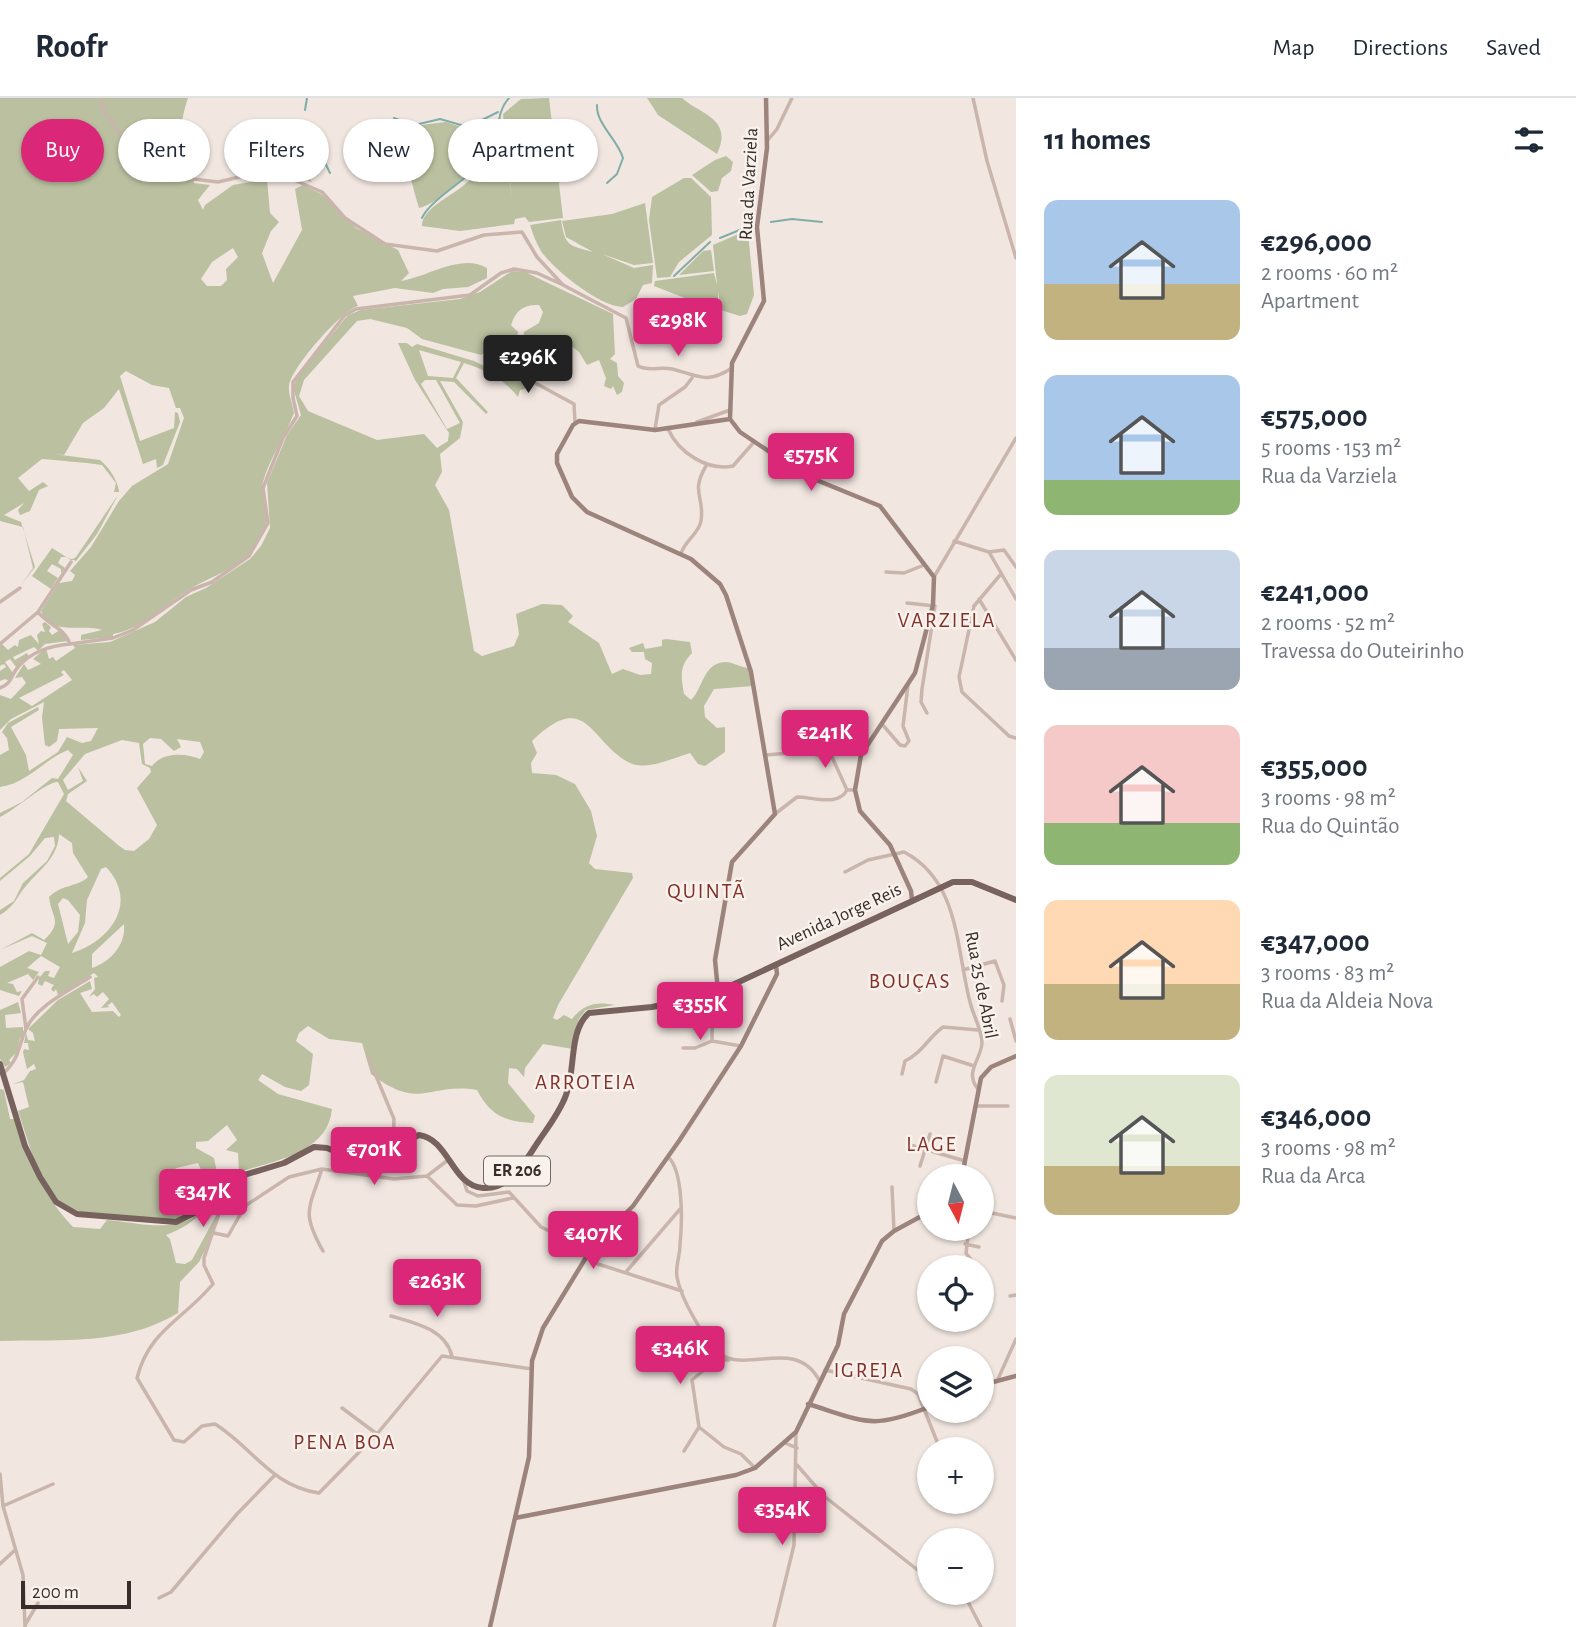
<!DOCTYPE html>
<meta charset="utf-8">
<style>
:root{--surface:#fff;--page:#f2f2f3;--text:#1f2937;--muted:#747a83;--line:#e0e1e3;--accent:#db2777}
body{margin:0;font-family:"Alegreya Sans",sans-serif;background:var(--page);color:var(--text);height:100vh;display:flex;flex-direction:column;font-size:26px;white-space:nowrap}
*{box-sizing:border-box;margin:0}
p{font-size:23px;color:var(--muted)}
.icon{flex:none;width:38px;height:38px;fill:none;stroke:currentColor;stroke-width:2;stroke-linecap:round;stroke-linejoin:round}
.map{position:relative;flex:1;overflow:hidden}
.panel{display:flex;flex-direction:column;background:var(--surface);width:560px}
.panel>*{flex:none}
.guide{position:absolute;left:21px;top:21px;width:665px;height:63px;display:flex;gap:14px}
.needle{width:46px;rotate:173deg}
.fabs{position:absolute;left:917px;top:1066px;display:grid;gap:14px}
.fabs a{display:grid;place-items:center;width:77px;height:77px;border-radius:50%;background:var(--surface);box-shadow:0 2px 5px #0004;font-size:35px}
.scale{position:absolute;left:21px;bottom:18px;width:110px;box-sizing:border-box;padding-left:7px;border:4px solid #372d2a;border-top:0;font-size:19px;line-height:24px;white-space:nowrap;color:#372d2a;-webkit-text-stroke:5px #f9f1ec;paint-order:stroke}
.price{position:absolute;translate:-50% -60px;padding:0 16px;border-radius:7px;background:var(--accent);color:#fff;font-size:23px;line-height:46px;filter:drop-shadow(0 2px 4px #0008)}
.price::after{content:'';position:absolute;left:50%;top:42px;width:21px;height:16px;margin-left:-10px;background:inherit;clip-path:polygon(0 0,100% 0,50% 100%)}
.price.selected{background:#222;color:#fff}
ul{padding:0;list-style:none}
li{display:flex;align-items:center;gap:21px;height:175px;padding:0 28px}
li span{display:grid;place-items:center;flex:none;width:196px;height:140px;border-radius:14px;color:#555}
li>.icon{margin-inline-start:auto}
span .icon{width:84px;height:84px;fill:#fffc;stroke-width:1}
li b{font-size:30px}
h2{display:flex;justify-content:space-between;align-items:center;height:84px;padding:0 28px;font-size:30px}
.chip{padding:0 24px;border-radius:32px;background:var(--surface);box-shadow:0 2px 5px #0004;font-size:24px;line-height:63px}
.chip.selected{background:var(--accent);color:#fff}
header{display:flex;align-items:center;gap:42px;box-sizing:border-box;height:98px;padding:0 35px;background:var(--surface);border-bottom:2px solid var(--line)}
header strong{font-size:33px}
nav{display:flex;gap:38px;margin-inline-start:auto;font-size:24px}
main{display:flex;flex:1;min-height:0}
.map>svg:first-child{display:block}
.green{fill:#bac0a0;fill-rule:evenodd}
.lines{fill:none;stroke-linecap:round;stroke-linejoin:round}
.stream{stroke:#80ada8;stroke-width:2}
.street{stroke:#c9b5ac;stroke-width:3.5}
.secondary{stroke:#9c847d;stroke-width:4.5}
.primary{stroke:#78625d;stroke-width:6}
.labels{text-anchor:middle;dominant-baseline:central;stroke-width:5;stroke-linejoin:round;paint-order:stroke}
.shield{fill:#f9f1ec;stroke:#716864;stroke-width:2}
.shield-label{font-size:18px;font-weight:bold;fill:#372d2a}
.street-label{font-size:19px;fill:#372d2a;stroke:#f9f1ec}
.neighbourhood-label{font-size:21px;letter-spacing:2px;fill:#813129;stroke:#f9f1ec}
</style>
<header>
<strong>Roofr</strong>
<nav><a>Map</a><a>Directions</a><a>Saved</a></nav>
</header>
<main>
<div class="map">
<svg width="1016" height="1529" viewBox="0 0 1016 1529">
<rect width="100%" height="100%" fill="#f1e6e0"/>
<path class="green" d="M0,0H188C172,47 192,45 194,85L210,87L198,102L203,112L205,107L233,87L267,81L270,115L279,124L271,133L262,155L273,185L302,132L295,91L303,87L321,96L356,130L398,152L409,175L401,183C428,179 461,155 487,170V180L468,189L443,191L433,195L395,190L353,198L358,208C341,213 291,270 289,288C288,296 293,307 294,315C285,339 270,359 263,384C260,395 267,404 267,415C268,429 257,449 247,458C228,475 202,482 182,496C160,511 139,532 113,536V539L81,542V537L102,532C81,525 51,539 41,513L59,485L72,483L75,477L70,473L91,449L119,403L132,388L168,366L184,320L180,310H176L169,290L152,287L126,273L120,278L140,343L174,330L175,314L178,315L180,324L163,367L157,370L156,361L143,366L119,291L104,310L83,325L64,357L53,356L100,362C109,369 118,383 119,394H114L116,385L102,367C82,364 62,363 42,361L18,380L29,393L43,384L48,388L39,392L30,413L20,417L18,412L24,405L4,417L21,424L35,469L21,487L33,470L23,429L0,423ZM233,150L238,159L226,171L227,182L221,188H207L201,181L212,164Z
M549,0L563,120L529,124L525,119L515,121L514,126L460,133L422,128C422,110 452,98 464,87C480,73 494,57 500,37L505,45L512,100L503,16L521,1Z
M647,0H682C699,16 734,20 717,56L658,17Z
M492,21L495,25C496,31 496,37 494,42C488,61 438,107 419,110C413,89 400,50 413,28L446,24L471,32Z
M264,40C281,39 278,51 287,61C294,70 305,73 312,84C287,76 261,74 249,49L261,45Z
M726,58L733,64L731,73L722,80L718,93L711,94L692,77L715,62Z
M684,80H691L711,99L712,137L679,164L670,179L657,180L649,122L652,99Z
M645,105L653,165L634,167L602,156L634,170L653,167L652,185L643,187L636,201L623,209C600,209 553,171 541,153C536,145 533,136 530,127L561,122C565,148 568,147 593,154L566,139L562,123L612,116Z
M743,134H748L754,197L747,216L740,218L721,212L718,194V206H700L654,188L655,183L714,175L717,187L713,147Z
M711,152L714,173L679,177L703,153Z
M512,173L525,174L613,216L615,256L610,261L617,265L618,278L624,285L622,294L617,297L613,288L611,291L604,288L606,280L599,262L587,267L579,254L570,247L571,240L558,251L542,272L537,268L563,242L560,239L547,253L543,244L525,253L521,252L524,234L539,225L543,214L539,207C524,206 516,212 511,227L518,234L516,254L520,269L510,261L515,253L506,245L503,248L499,246L502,242L497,238L491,246L499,252L491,251L481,257L422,241L407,230L370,221L357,223L304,282L299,298L308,313L377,342L424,336L437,350L448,343L449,335L415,282L398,245H407L412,249L417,246L474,263L512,282L524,283L525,291L520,292L518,299C504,281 486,272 464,265L456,280L488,314L486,316L454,284L440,283L463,324L460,340L440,356L442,374L435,387L449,412L474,553L482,558L514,548L519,536L516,516L542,506L562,507L573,518L568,524L599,545L612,576L623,571L640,577L651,576L652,565L645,561L644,554H632L629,550L643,545L645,551L662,548V542L666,541L690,544L692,555C679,568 681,578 684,596L691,602C703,591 703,565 725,564C732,564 741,569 748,570L753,588L714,591L704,608L705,619L717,630L725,629V654L705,668L698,666L690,655C673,660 645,674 628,664C590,643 586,590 532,643L537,655L531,665L532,675L556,677L575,686L591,713L597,738L589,765L595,771L632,775L633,780L558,907L553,920L557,922L564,917L572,921C583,906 597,903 615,907L586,912L579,921L573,951L543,946L525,970L524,979L517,971L509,970L508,985L535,1018L533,1025C505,1024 490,1017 477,992C428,984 421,1014 371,976L362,945L329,941L308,928L299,935L296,943L313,956L309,987L301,993L285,989L262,976L258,982L278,996L332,1011C328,1055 274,1063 239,1074L238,1055L226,1052L237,1042L227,1027L208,1043L196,1044V1050L214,1060L218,1079L215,1081L201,1072L198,1065L176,1070L170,1079L174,1093L183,1102L192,1101L203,1089H208L211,1093L189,1117L174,1122L84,1116L55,1101L35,1065L18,1013L29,1009L23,984L13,986L24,982L30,973L36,971L34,966L27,971L23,954L24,951L29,952L28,945H24L26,935L28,942L35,943L33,935L28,931L58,902L90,883L92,891L80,895L92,914L113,913L119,919L121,917L112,904L107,908L110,909L101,910L109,901L103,894L97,899L94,896L89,899L95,891L94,880L98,879L94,875L58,897L56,891L54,894L51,891L54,887L45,883L42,888L38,886L39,880L45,873H50L48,878L54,880L60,869L41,858L27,870L39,874L33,882L28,876L7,885L13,886L17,894L22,893L19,898L0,892V869L29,853L41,857L47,845L32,838L0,852L32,835L44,842C64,824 51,819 49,799C62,786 78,789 88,779L73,755L72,745L59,736C58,760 40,771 26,788C15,801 16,807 0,817V812L14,803L23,785L47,763L55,748L54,739L45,740L30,758L0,783V780L29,756L64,696L58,684C47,683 15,712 0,719V715L22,704L52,680L58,681L73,657L68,652C43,662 28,685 0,689V657L9,652L7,640L2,634L8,625L38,609L39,612L11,629L26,657L29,673L58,654L67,639L82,645L91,643L98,630L59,631L57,643L49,649L45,647L42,620L44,604L11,621L0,632V597L11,601L26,585L22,579L15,580L24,566L28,572L41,566L33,561L46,550L49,561L53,559L56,563L75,550L73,547L110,544L155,524L186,499L206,490L250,461L261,448L270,430L267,385L287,337L301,317L293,289L298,278L348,217L361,212L460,201L480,194ZM419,252L461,264L453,280L428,278ZM425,282H436L460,325L447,331L421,286ZM64,572L72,582L32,608L19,600L64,577L61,574ZM150,640L161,641L174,653L181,649L177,641L200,644L204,654L200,661C185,655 163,654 152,668L145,666L143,646ZM122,642L139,645L142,666L150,670L151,674L137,690L157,727L149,741L134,753L125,752L118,747L66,703L68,696L87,683L78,669L83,683L68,692L63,682L85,656ZM106,769C139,804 111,843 72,855L85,825L87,802L101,771ZM63,800L68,802L80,817L78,834L68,846L58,806ZM124,826C126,846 112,863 92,870V856Z
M118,397L97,436L76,463L66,459H61L58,465L65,470L61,475V471L52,466L47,473L58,480L51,491L32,478L52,450L71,462L76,459Z
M45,524L51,529L49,533L52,537L60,532L68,543L45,546L38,553L34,549L13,559L15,562L27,555L29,559L16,569L10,561L5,564L13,575L10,583L5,581L0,583V573L6,569L4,566L0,568V548L2,546L8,552L15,547L18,549L19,542L31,537L39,546L37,537L41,533L45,534L42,526Z
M18,904L21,915L5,917L6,930L23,929V938L20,940L17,954L9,962L11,965L5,969L0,961V912Z
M0,991L4,992L10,1021H15C29,1061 43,1098 73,1129L100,1131L107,1122C133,1124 172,1135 195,1118C205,1111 211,1095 223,1092C204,1112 194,1127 166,1137L170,1141L176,1165L185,1166L192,1162L219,1112L206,1150L199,1164L180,1184L178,1215C124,1248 61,1241 0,1243Z"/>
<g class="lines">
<path class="stream" d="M597,7C596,26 618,42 623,60L617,76L607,85
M305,12L307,0
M394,20L410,26
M419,26L440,21L468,29L498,14
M307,27L330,75
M422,120C432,99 474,79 490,55C502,36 494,16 509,0
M771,124L792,121L822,124
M720,140L747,129
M674,178L710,144"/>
<path class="street" d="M101,0L105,15L122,38L177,79L218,84L261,74L287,79L322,94L345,120L385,146L437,153L484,137L522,134L537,159L563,187L626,220L638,268C650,274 660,268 672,271C697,277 706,287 732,270
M973,0L987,63L1016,160
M767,43L777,31L792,0
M519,254L526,280L574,306L575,324
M697,324L730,312
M655,331L659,307L685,289L692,280
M668,331C679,355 707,373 733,368L754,344
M954,443L989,454
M989,454L1016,501
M989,454L1004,452L1016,469
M681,456C684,443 699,436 701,423C705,398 690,395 706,368
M886,474L904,475L924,467
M1001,476L974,508L959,579L962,594L1009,638L1016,640
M934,479L1016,340
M979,501L1016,562
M0,504L20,490
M907,505L935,508L922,591L921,604L927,615
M0,546L38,514L71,464
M70,546L113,540L133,532L191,492L212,484L249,458L268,425L263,390L283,340L297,318L293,300V284L345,217L356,211L470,197L501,175L514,171L537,175L561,186
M0,590C13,585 10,578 18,569C32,553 50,548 70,546C65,530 48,527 38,514
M882,626L900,647L905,648L909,643L903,628L908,587
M801,654L832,659L847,692
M766,657L801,654L804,645L800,637
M775,716L797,699C813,699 838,709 847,692H855
M845,774L868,762L904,754C960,783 956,851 970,904C973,917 982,932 982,945C981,962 964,974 978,991
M963,872L995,863L1004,887L1002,903
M713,896L712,943L741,948
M1010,921L1016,943
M26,931L22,901L38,879
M683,950H695L712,943
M369,961L394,1021L393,1047
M4,975C21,957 17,951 26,931C36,908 70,892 90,879
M902,976L905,963C922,955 928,940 943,929L978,932
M936,984L943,958L974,968
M976,1008H1008
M910,1047L965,1063
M668,1059C684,1073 682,1127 680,1147C680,1158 675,1169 677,1179C681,1201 698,1228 711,1247C737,1285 793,1234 819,1282
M920,1068L930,1036
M322,1071C309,1111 301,1114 323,1153
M427,1078L457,1107L476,1108L513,1100
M235,1079L224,1101L204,1160V1167L213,1186C183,1222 149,1232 137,1280L174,1342L184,1344L202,1328L215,1326C252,1349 271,1388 319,1395L377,1336L442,1258L532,1271
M463,1081L467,1093L478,1098L509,1094L541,1129L590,1153
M892,1089L894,1133
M982,1113L1016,1120
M969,1130L966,1155L975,1167
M214,1135L228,1138L245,1108L289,1079L322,1071L394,1081L427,1078L448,1062
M965,1146L979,1149
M588,1157L598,1166L682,1193
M626,1174L681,1110
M1010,1198L1016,1197
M391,1218C415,1225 445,1231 452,1258
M712,1251L718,1262H729
M825,1272L911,1291L918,1296L940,1351
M998,1281L1016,1241
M342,1310L377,1336
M699,1329L692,1282L717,1261
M699,1329L724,1349L741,1356L755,1370
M785,1345L797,1350
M684,1353L699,1329
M797,1367L824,1398L929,1481
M0,1376L3,1408L23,1477L25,1529
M3,1408L53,1386
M0,1466L15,1452
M954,1494L966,1500L981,1529
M159,1500L171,1494L237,1416L274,1378
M25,1527L38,1505
M774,1529L794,1447L796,1334"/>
<path class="secondary" d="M766,0L767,50L757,129L764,203L732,265L730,321L740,334L804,377L880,408L934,479L933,507L915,575L861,657L855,692L860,713L890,747L911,793L912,802
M718,893L715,862L732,764L775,716L751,574L726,497L720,486L691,461L587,414L572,399L557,365V356L573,327L579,323L655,332L730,321
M962,1078L981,980L991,969L1016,958
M982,1287L1016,1278
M808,1306C866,1324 871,1332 929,1309
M515,1420L736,1377L755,1370L796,1334L838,1247L844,1216L882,1143L894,1133L929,1114
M490,1529L529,1359L532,1263L543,1230L593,1148L633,1108L679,1043L741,948L777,876L776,867"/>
<path class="primary" d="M0,966L25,1048L40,1079L56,1104L77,1116L176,1124L196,1114L231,1081L284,1065L314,1049L327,1050L361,1064L419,1037C449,1041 452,1088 483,1090C511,1092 525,1063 538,1044C548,1029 560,1014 566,997C576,973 568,933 589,915L652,909L713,896L953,784H972L1016,802"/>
</g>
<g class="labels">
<rect class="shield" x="484" y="1058.5" width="66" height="29" rx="5"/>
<g class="shield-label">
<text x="517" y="1073">ER 206</text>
</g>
<g class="street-label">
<text transform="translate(749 86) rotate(-87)">Rua da Varziela</text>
<text transform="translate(839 819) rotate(-25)">Avenida Jorge Reis</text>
<text transform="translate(981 887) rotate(79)">Rua 25 de Abril</text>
</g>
<g class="neighbourhood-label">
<text x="947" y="522">VARZIELA</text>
<text x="707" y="793">QUINTÃ</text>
<text x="910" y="883">BOUÇAS</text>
<text x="586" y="984">ARROTEIA</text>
<text x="932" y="1046">LAGE</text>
<text x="869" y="1272">IGREJA</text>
<text x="345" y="1344">PENA BOA</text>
</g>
</g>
</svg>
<div class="fabs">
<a><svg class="needle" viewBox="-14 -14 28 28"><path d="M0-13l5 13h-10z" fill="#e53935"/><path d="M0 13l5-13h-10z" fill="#747a83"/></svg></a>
<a><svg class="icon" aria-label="locate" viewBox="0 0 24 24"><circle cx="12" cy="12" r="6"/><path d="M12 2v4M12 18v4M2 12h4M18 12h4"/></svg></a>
<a><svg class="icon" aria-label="layers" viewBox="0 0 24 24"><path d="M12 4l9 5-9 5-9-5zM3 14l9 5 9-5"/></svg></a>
<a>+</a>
<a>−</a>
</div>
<div class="scale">200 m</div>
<b class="price" style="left:678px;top:260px">€298K</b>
<b class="price selected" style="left:528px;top:297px">€296K</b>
<b class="price" style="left:811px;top:395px">€575K</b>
<b class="price" style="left:825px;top:672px">€241K</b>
<b class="price" style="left:700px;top:944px">€355K</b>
<b class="price" style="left:374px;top:1089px">€701K</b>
<b class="price" style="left:203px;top:1131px">€347K</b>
<b class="price" style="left:593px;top:1173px">€407K</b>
<b class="price" style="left:437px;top:1221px">€263K</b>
<b class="price" style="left:680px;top:1288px">€346K</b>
<b class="price" style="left:782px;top:1449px">€354K</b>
<div class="guide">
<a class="chip selected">Buy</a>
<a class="chip">Rent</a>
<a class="chip">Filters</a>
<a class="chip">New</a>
<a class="chip">Apartment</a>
</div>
</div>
<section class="panel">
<h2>11 homes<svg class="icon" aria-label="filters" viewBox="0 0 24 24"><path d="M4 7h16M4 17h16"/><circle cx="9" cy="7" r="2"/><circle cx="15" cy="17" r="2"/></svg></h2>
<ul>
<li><span style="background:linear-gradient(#a9c7e8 60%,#c2b280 0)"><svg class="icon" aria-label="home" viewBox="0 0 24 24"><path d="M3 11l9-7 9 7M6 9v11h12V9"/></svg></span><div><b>€296,000</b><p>2 rooms · 60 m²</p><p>Apartment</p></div></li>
<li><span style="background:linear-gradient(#a9c7e8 75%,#8fb573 0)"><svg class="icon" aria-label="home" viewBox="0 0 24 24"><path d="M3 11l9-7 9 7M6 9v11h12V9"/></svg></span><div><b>€575,000</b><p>5 rooms · 153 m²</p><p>Rua da Varziela</p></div></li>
<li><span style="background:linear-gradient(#c9d6e8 70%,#9aa5b1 0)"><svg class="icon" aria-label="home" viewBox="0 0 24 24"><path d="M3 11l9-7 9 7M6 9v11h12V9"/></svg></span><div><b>€241,000</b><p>2 rooms · 52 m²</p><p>Travessa do Outeirinho</p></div></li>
<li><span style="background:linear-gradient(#f6c9c9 70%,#8fb573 0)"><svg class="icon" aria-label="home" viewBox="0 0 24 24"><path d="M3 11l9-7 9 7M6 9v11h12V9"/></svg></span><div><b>€355,000</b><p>3 rooms · 98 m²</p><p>Rua do Quintão</p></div></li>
<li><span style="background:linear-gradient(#ffd9b3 60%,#c2b280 0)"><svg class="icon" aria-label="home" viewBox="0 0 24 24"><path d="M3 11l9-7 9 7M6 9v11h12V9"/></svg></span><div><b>€347,000</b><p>3 rooms · 83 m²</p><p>Rua da Aldeia Nova</p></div></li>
<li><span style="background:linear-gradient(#dfe7d0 65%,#c2b280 0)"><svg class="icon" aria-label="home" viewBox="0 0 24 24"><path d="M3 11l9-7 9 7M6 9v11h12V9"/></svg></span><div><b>€346,000</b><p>3 rooms · 98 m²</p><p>Rua da Arca</p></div></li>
</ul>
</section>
</main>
